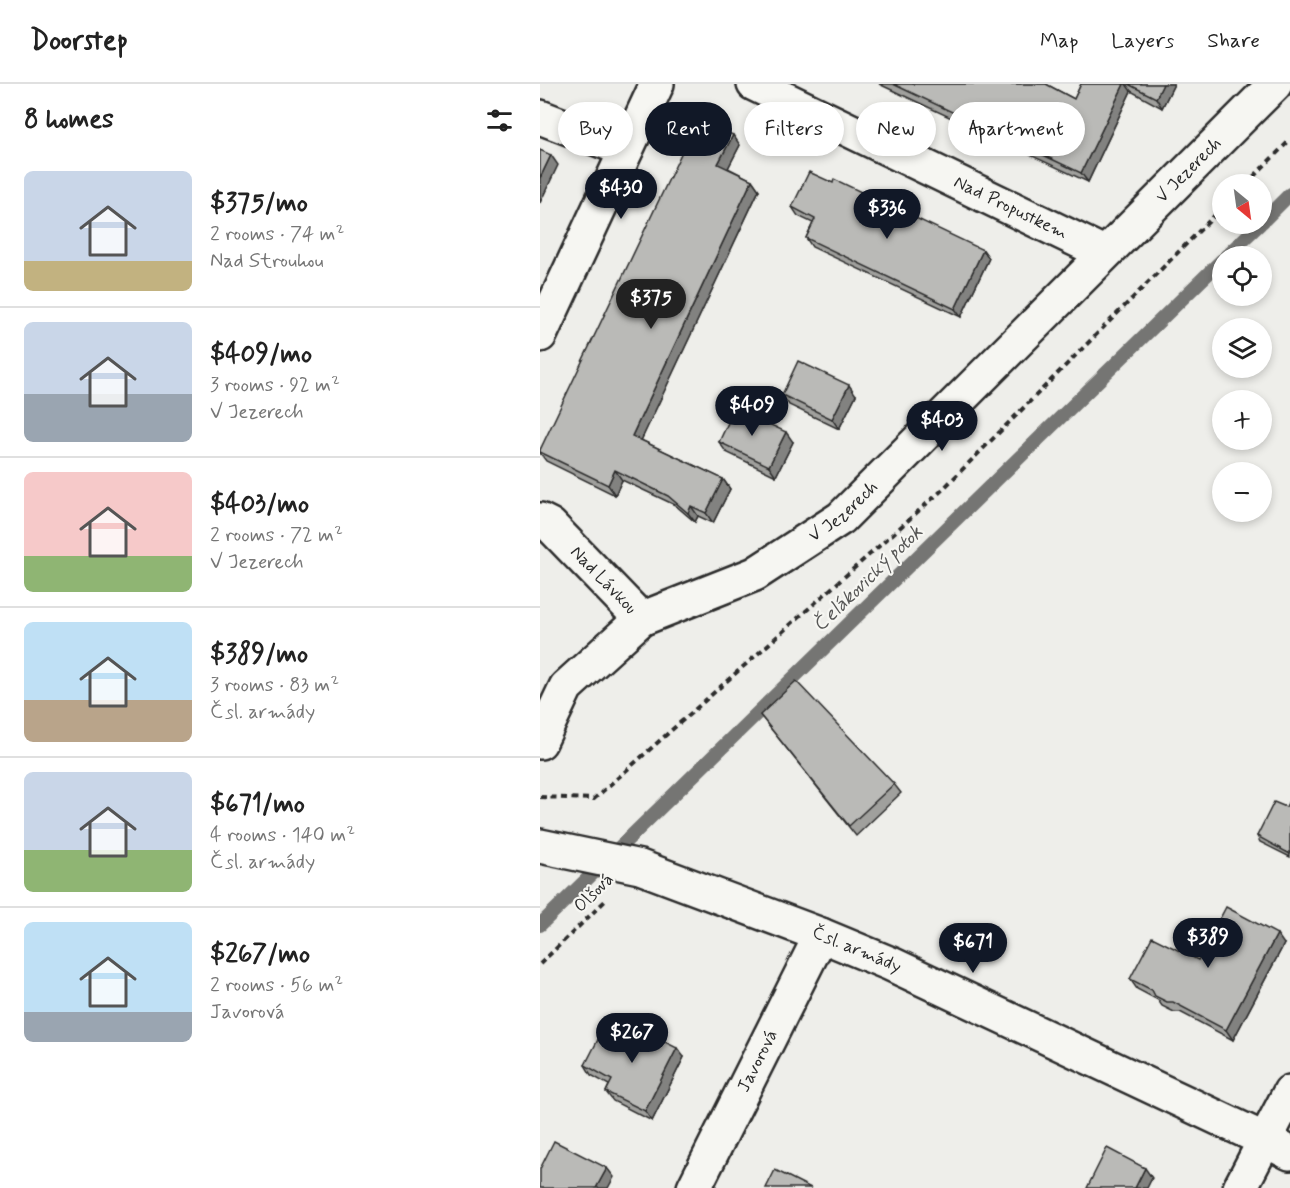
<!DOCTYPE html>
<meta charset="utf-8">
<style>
:root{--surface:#fff;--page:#f2f2f2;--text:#222;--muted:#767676;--line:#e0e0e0;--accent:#111827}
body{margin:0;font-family:Mynerve,sans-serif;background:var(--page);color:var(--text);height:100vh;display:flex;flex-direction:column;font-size:22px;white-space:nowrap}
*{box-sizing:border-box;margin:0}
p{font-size:20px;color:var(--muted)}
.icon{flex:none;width:33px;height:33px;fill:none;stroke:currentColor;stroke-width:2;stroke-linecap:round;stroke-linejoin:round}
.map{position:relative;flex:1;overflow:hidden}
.drawer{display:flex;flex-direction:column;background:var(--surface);width:540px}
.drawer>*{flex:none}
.guide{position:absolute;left:18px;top:18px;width:570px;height:54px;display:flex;gap:12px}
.needle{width:39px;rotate:151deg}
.tools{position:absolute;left:672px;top:90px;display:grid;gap:12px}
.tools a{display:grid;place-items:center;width:60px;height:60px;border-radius:50%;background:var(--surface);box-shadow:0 3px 9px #0003;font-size:30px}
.price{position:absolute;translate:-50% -51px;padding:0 14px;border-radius:21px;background:var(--accent);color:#fff;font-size:20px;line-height:39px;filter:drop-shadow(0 2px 3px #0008)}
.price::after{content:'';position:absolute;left:50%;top:36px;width:18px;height:14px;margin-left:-9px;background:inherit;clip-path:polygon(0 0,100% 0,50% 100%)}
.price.active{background:#222;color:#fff}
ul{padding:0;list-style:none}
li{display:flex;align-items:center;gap:18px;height:150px;padding:0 24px}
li+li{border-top:2px solid var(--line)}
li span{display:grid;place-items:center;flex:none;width:168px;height:120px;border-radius:9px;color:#555}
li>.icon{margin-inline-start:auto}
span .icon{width:72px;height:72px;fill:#fffc;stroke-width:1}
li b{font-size:26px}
h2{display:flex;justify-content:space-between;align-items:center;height:72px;padding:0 24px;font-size:26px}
.chip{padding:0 21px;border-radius:27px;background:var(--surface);box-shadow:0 3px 9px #0003;font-size:21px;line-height:54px}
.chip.active{background:var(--accent);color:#fff}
header{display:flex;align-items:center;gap:36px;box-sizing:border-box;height:84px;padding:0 30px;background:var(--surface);border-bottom:2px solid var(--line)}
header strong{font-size:28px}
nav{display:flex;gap:33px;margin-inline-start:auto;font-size:21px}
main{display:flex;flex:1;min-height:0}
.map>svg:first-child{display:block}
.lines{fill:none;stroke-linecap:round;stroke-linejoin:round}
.stream{stroke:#757573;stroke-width:14}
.minor-casing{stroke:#2b2b2b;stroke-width:38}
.tertiary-casing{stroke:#2b2b2b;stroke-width:38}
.path{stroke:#2b2b2b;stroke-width:4;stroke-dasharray:6 4.5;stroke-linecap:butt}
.minor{stroke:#f6f6f2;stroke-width:33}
.tertiary{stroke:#f6f6f2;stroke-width:33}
.wall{fill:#a0a09d;stroke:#2b2b2b;stroke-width:1.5}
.shaded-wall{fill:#828280;stroke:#2b2b2b;stroke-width:1.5}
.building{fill:#babab7;stroke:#2b2b2b;stroke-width:1.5}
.labels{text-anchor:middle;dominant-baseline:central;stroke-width:4.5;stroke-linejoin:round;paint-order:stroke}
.street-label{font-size:18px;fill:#2b2b2b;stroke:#f6f6f2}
.water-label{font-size:20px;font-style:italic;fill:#565655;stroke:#f6f6f2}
</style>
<header>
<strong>Doorstep</strong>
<nav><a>Map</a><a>Layers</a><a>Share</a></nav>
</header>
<main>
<section class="drawer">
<h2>8 homes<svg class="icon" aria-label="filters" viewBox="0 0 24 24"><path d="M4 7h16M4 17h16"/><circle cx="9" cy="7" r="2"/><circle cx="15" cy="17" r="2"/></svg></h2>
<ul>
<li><span style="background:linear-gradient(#c9d6e8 75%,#c2b280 0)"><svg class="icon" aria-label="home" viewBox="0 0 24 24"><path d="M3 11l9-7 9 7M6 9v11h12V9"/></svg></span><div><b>$375/mo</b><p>2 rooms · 74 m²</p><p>Nad Strouhou</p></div></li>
<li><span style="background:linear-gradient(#c9d6e8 60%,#9aa5b1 0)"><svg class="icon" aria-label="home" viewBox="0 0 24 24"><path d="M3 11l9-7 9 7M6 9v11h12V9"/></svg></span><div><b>$409/mo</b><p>3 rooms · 92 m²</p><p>V Jezerech</p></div></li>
<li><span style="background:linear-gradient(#f6c9c9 70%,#8fb573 0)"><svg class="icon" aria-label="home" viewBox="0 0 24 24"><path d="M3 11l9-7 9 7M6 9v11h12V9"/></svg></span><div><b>$403/mo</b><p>2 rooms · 72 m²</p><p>V Jezerech</p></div></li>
<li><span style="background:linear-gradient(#bfe0f5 65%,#b9a48a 0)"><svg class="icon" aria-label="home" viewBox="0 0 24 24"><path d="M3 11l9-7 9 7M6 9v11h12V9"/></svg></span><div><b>$389/mo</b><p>3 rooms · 83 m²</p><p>Čsl. armády</p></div></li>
<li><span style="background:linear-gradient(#c9d6e8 65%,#8fb573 0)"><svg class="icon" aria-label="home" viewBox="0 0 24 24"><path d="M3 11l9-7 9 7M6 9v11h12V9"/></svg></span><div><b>$671/mo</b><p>4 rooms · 140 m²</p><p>Čsl. armády</p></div></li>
<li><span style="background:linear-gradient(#bfe0f5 75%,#9aa5b1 0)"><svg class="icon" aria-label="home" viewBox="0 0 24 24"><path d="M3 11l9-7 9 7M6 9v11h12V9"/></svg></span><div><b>$267/mo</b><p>2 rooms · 56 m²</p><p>Javorová</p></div></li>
</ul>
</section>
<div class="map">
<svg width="750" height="1104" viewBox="0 0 750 1104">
<rect width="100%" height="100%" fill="#eeeeea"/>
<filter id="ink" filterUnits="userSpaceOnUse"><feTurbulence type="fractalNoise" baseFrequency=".0167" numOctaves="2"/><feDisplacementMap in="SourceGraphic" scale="12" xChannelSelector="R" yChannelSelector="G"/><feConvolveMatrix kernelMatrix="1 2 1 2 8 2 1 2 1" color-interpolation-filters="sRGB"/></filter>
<g filter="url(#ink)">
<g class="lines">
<path class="stream" d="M722,138L750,110
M686,172L720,140
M0,841L682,176"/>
<defs>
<g id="minor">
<path id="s1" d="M214,0L564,169"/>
<path d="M0,33L86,66"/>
<path d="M0,251L117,0"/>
<path id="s2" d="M0,436L10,441L101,535"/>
<path id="s3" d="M0,658L26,603L101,535L215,490L301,434L735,0"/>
<path id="s4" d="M154,1104L281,851"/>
<path d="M700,1104L750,1008"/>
</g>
<g id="tertiary">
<path id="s5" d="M0,762L100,783L281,851L351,880L725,1056L750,1069"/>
</g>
</defs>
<use href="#minor" class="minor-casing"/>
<use href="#tertiary" class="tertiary-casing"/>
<path class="path" d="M706,100L750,56
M0,713L54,715L400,408L682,124
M0,880L67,815"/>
<use href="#minor" class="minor"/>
<use href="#tertiary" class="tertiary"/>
</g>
<path class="wall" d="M339,0H506L534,15L541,0H634L622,24L591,7L548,98Z
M200,61L188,84L212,96L219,106L101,356L183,395L190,405L173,439L158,432L155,438L135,421L82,396L75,411L6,377L0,369V366Z
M252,123L443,166L449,174L421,233L272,163L266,154L273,139L258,132Z
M242,311H316L299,345L249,321Z
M179,358H253L236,392L186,368Z
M220,631L354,700L361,709L316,752Z
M750,715V773L720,758L717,752L746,723Z
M744,860L693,956L640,928H634L622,922L618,916L597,905L590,895L658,876Z
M81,953L144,973L112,1037L73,1017L66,1008L69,1001L51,991L45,981Z"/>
<path class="shaded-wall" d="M584,0H586L591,7L548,98L541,89Z
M623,0H634L622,24L616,14Z
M193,51L200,61L185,90L178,80Z
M11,71L18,81L0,119V94Z
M212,96L219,106L99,361L92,352Z
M443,166L449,174L421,233L415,225Z
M309,301L316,311L299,345L292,335Z
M246,348L253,358L236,392L229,382Z
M75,386L82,396L75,411L68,401Z
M183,395L190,405L173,439L166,429Z
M151,422L158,432L155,438L148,429Z
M737,850L744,860L693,956L686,946Z
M137,964L144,973L112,1037L105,1027Z
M67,1084L74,1093L68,1104H56Z
M605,1084L612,1094L607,1104H595Z"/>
<path class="building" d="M353,0H506L534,15L541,0H584L541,89Z
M588,0H623L616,14Z
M158,34L193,51L178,80L212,96L92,352L183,395L166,429L151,422L148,429L128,412L75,386L68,401L0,368V366Z
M0,66L11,71L0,94Z
M269,88L293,99L294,95L443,166L415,225L266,154L275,135L252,123Z
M258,277L309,301L292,335L242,311Z
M195,324L246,348L229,382L179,358Z
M256,597L354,700L309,742L220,631Z
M750,715V770L717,752L734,718L746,723Z
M686,823L737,850L686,946L633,918H627L615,912L612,906L590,895L612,853L658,876Z
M88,939L137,964L105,1027L66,1008L72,996L45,981L64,944L81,953Z
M14,1057L67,1084L56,1104H0V1085Z
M567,1064L605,1084L595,1104H547Z
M235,1086L271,1104H226Z"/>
</g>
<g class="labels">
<g class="street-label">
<text stroke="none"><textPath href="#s3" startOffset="879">V Jezerech</textPath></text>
<text stroke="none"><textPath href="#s1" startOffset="285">Nad Propustkem</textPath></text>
<text stroke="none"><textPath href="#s3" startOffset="393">V Jezerech</textPath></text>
<text stroke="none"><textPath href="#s2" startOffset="88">Nad Lávkou</textPath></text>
<text transform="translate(54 809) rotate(-44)">Olšová</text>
<text stroke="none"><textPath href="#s5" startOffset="334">Čsl. armády</textPath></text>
<text stroke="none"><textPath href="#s4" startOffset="142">Javorová</textPath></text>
</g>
<g class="water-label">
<text transform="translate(328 495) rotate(-44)">Čelákovický potok</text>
</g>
</g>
</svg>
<div class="tools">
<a><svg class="needle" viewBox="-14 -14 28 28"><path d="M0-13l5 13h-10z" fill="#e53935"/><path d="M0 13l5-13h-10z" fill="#767676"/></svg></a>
<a><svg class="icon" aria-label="locate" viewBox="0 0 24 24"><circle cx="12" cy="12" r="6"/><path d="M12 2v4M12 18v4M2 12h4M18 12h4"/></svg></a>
<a><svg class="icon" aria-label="layers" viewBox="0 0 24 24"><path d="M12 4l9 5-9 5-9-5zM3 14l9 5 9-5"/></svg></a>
<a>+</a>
<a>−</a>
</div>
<b class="price" style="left:81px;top:136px">$430</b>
<b class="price" style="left:347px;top:156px">$336</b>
<b class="price active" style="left:111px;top:246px">$375</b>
<b class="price" style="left:212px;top:353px">$409</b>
<b class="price" style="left:402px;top:368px">$403</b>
<b class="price" style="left:668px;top:885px">$389</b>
<b class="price" style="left:433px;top:890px">$671</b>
<b class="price" style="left:92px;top:980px">$267</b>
<div class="guide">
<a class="chip">Buy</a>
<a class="chip active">Rent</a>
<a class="chip">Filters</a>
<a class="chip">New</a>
<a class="chip">Apartment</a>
</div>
</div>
</main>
